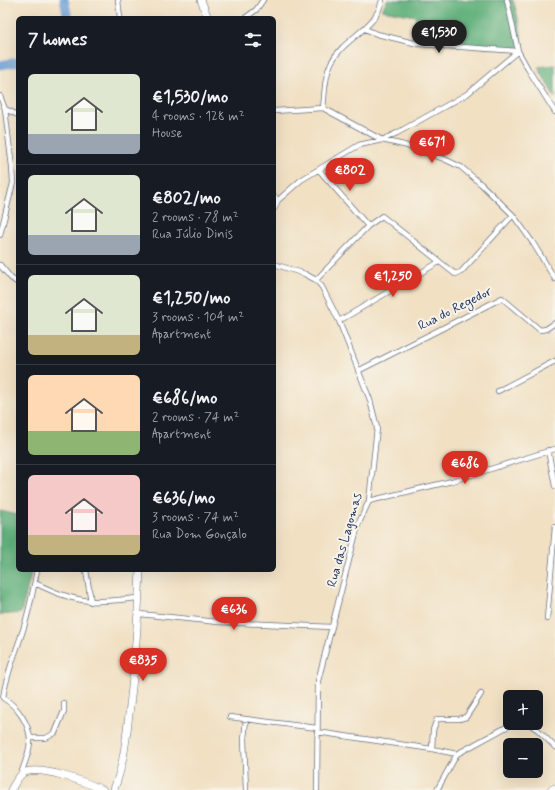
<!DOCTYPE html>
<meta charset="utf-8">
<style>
:root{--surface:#171b24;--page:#242831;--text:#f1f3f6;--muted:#9ea1a6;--line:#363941;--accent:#d93025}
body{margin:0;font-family:Mynerve,sans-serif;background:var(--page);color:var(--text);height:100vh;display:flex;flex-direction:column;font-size:15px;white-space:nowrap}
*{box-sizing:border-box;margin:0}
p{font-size:13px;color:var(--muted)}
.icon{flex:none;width:22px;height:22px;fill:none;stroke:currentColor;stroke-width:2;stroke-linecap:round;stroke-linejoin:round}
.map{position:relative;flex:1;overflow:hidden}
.side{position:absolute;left:16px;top:16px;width:260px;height:556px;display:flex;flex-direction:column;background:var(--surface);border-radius:6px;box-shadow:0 4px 16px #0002}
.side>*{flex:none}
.controls{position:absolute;left:503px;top:690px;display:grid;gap:8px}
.controls a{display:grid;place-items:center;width:40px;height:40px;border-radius:6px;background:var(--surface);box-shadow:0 4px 16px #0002;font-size:20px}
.price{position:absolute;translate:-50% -34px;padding:0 9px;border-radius:14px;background:var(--accent);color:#fff;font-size:13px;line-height:26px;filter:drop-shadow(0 1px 2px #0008)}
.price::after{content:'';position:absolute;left:50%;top:24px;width:12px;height:9px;margin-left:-6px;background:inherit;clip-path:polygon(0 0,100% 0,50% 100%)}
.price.current{background:#222;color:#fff}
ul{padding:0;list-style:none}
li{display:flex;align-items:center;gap:12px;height:100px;padding:0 12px}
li+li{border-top:1px solid var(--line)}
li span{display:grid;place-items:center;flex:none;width:112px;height:80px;border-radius:6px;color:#555}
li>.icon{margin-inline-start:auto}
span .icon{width:48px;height:48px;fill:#fffc;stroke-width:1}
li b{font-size:17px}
h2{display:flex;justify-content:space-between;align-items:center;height:48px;padding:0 12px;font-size:17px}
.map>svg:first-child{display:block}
.forest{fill:#60b07b;stroke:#3e706c}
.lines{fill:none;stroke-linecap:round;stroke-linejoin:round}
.river{stroke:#699ed5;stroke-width:9}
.street-casing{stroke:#666d81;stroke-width:6}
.secondary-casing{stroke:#666d81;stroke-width:8}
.street{stroke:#fff;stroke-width:4.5}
.secondary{stroke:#fff;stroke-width:7}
.labels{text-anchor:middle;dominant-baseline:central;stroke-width:4;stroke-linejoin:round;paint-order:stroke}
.street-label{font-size:13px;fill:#1b2f5e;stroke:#f7f3e8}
</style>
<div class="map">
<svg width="555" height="790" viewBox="0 0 555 790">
<rect width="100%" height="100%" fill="#f7f3e8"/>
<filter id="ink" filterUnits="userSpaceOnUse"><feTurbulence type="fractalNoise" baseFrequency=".025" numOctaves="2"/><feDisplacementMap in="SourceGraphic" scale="8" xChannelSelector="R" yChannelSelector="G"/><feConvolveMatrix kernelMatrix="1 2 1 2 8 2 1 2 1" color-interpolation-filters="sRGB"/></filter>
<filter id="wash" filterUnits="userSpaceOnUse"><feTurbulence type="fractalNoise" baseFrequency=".012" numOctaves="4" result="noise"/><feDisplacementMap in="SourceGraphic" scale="16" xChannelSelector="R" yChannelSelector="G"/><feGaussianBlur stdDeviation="0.9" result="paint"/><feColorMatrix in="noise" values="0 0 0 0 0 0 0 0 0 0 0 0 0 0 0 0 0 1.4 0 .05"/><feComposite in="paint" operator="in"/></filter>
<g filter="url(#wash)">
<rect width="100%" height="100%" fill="#f1e0c2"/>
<path class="forest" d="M387,0H513C516,12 526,39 518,48L509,49L429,42L412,39L416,16L382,10Z
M555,65V98L538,67Z
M0,511L18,515V570H32L21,613L0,615Z"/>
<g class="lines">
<path class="river" d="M64,0L68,18
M0,65L18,62"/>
</g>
</g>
<g filter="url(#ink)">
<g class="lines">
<defs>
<path id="street" d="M118,0L120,18
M507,0L518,51L528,69L555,112
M245,18L256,10L263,0
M365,29L377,34L418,44L518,51
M0,96L5,109L12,167L13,183L0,235
M323,108C325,93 324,78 331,63C344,37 376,30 382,0
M5,109L18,115
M274,111L323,108L382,140L397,133L467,94L518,51
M319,170L368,226
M276,202L301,180L359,145L382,140L404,145L444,159L461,167L481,184L513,215L533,243L555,279
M274,264L305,274L316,280L322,287L339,321L370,400L377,428L369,501L358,525L318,681L317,790
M0,265L11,278L18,283
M316,280L368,226L382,216L455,274L461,272L513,215
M339,321L439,262
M358,371L502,298L540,330L546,329L555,323
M498,391L555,361
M548,450L555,486
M369,501L452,481L555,449
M86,570L91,602
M35,583C52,591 71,600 91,601C107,602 123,599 139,598
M139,614L218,622L332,627
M547,619L555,527
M230,717L317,728
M528,723L538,730L555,747
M317,732L432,749
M30,738H46L55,733L64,711V703
M457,754L514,723
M21,774C24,764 30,752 30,741C30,724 17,706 3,698C6,675 15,655 22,633C29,613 33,591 37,570
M246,790L244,739L246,720
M437,790L457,754L432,749L433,730L437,719H459L466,717L481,694"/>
<path id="secondary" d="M201,0L208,18
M274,197L276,202L274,207
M114,789C124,764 126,739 129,714C135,666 138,618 140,570
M11,790C14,785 17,778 22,774C36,763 88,783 103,790
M551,790L555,788"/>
</defs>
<use href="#street" class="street-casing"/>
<use href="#secondary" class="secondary-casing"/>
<use href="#street" class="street"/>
<use href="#secondary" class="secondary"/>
</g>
</g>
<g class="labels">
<g class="street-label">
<text transform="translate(455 309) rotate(-27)">Rua do Regedor</text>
<text transform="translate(345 540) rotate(-74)">Rua das Lagomas</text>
</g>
</g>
</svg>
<div class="controls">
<a>+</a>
<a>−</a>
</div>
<b class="price current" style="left:439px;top:54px">€1,530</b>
<b class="price" style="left:432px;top:164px">€671</b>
<b class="price" style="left:350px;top:192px">€802</b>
<b class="price" style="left:393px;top:298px">€1,250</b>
<b class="price" style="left:465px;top:485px">€686</b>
<b class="price" style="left:234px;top:631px">€636</b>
<b class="price" style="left:143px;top:682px">€835</b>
<section class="side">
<h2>7 homes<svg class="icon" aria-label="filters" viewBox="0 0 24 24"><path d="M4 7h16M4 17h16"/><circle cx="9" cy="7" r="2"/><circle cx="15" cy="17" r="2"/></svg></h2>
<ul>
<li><span style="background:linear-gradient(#dfe7d0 75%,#9aa5b1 0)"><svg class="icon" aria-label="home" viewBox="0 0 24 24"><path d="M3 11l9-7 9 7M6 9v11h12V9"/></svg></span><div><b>€1,530/mo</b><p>4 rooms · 128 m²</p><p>House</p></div></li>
<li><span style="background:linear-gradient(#dfe7d0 75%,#9aa5b1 0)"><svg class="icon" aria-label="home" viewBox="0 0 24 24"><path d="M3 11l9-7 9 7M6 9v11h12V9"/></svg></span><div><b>€802/mo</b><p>2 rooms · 78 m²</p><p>Rua Júlio Dinis</p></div></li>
<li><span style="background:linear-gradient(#dfe7d0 75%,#c2b280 0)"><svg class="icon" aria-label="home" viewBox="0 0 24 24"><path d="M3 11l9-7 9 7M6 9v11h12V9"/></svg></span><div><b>€1,250/mo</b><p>3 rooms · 104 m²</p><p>Apartment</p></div></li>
<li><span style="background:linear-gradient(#ffd9b3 70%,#8fb573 0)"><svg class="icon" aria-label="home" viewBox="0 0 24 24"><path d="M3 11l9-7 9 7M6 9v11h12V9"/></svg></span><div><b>€686/mo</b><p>2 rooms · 74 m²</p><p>Apartment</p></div></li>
<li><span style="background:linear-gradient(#f6c9c9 75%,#c2b280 0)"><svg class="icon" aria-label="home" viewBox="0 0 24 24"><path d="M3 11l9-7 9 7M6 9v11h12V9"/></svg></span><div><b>€636/mo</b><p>3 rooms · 74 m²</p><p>Rua Dom Gonçalo</p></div></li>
</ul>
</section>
</div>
